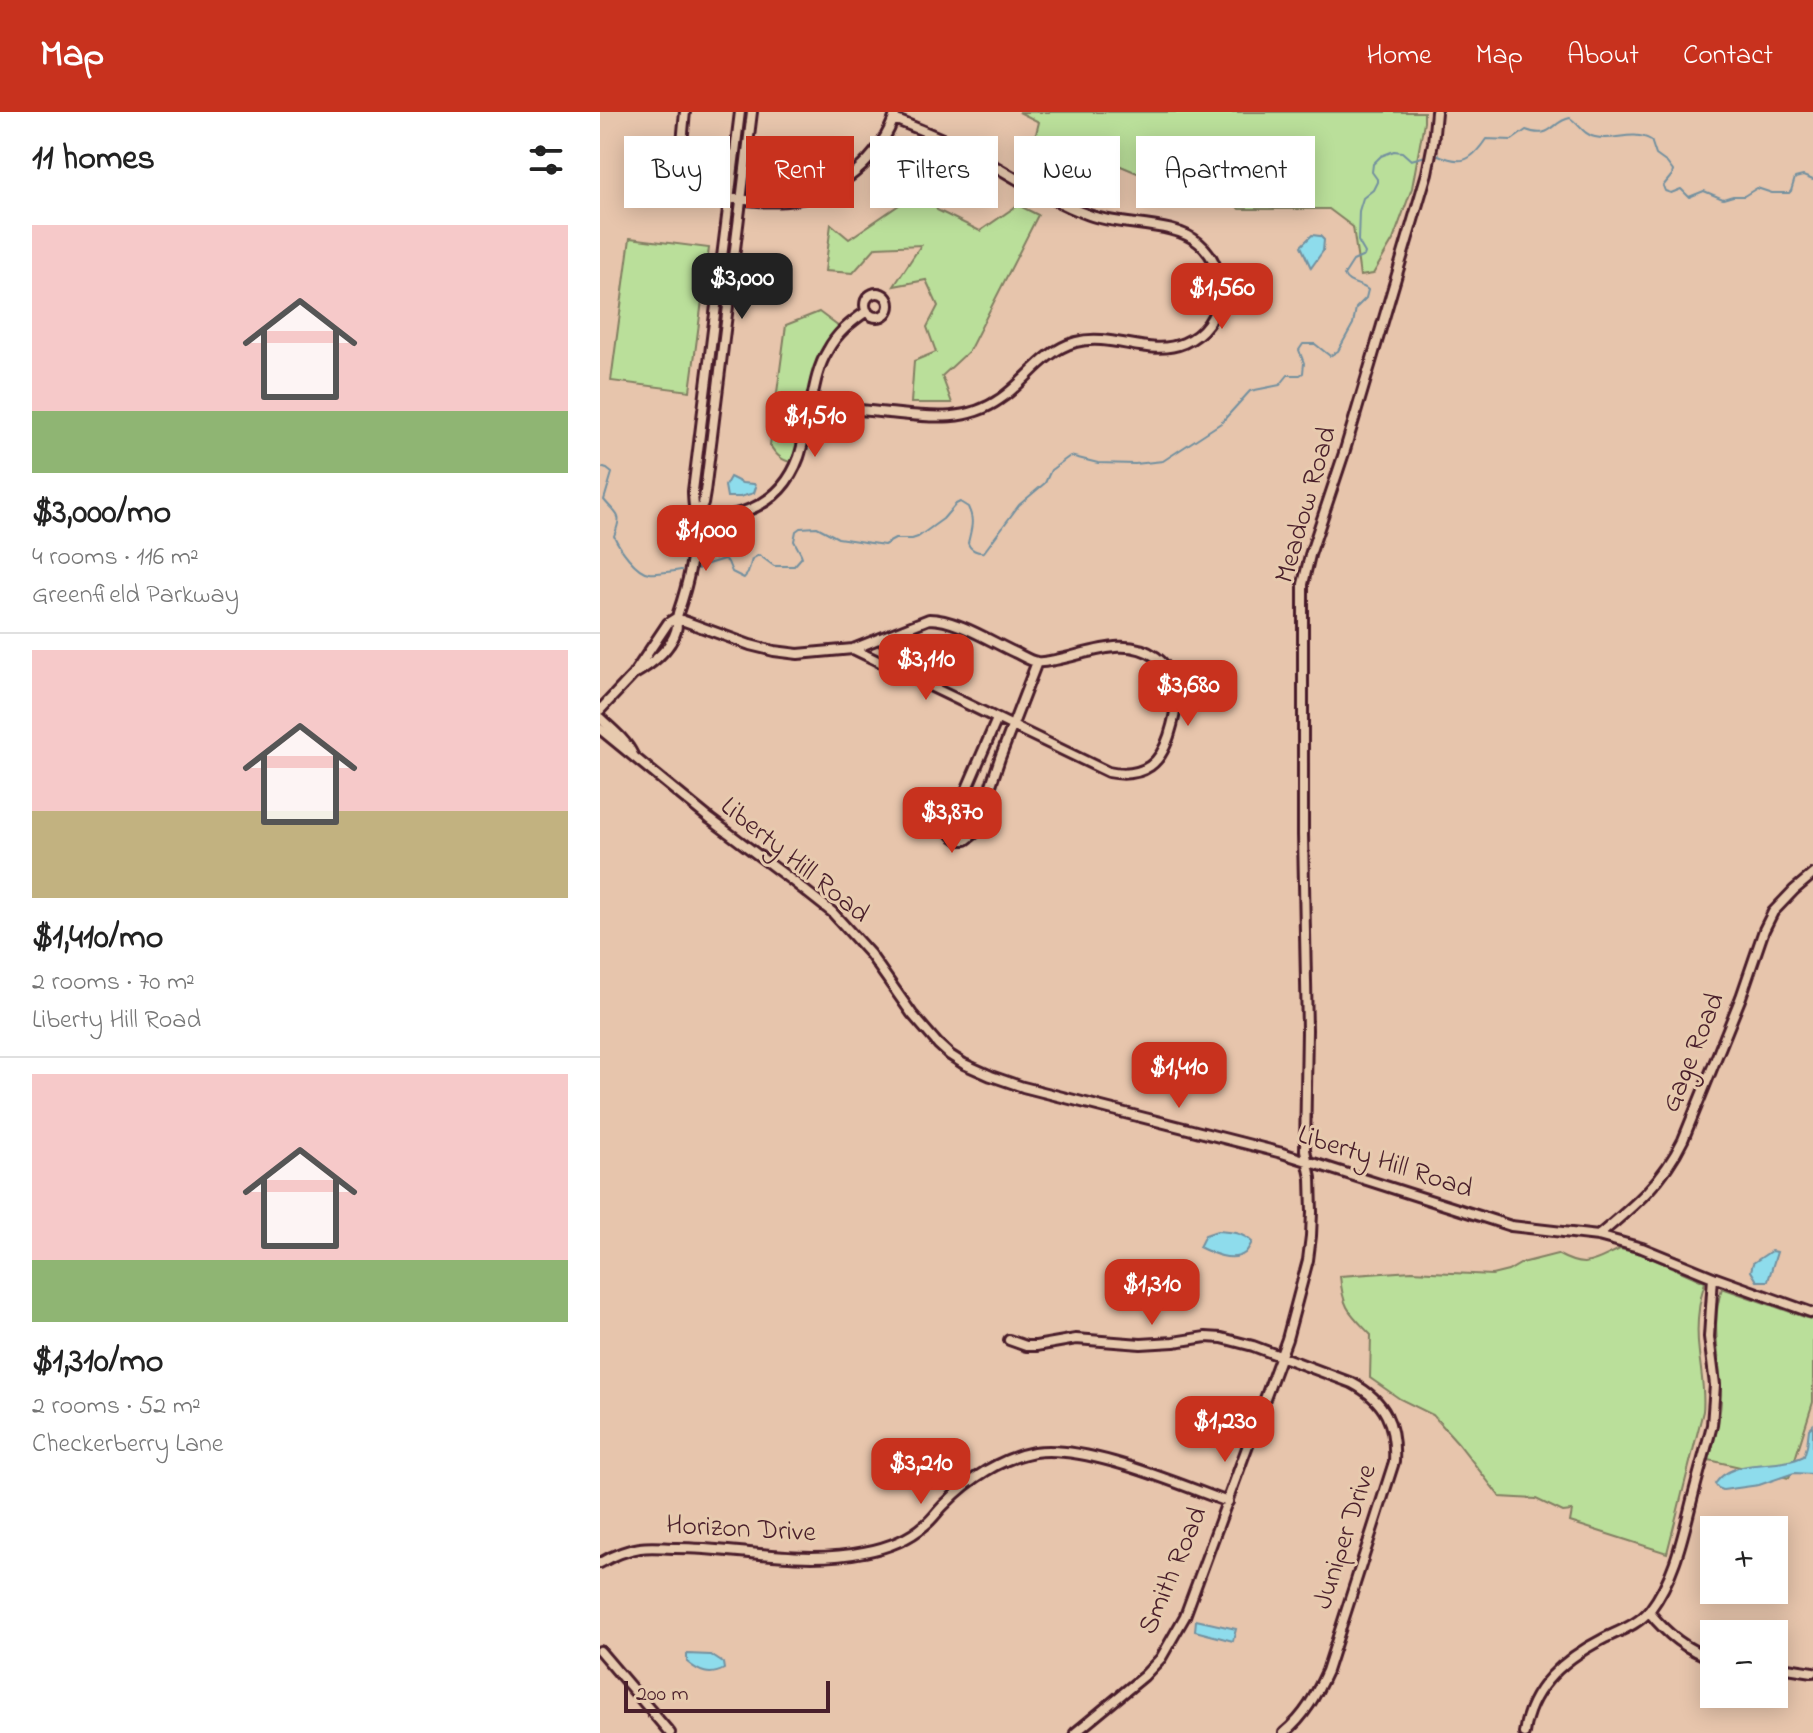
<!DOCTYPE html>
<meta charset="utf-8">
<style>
:root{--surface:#fff;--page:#f2f2f2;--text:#222;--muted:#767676;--line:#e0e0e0;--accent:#c8321e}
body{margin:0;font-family:"Indie Flower",sans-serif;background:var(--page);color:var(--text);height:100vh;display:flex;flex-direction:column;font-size:30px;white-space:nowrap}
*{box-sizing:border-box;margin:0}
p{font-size:26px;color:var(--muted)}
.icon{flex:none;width:44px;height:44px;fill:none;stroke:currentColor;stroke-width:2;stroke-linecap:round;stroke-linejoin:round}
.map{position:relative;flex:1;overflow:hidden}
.sheet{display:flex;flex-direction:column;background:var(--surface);width:600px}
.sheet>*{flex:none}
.top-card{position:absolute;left:24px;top:24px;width:760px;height:72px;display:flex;gap:16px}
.controls{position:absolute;left:1100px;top:1404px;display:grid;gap:16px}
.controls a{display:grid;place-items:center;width:88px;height:88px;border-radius:0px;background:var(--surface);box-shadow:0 4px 20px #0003;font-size:40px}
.scale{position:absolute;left:24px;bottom:20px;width:206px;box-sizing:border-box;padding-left:8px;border:4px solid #4a1f2b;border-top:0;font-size:22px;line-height:28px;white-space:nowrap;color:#4a1f2b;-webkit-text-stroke:6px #e7caae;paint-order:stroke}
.price{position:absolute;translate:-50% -68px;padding:0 18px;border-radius:16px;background:var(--accent);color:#fff;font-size:26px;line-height:52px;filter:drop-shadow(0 2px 4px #0008)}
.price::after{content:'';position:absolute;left:50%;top:48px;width:24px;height:18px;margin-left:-12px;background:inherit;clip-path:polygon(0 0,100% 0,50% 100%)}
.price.on{background:#222;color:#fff}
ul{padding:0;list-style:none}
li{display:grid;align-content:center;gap:16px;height:424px;padding:0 32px}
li+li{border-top:2px solid var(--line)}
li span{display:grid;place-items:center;height:248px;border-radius:0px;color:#555}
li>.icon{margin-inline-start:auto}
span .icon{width:144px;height:144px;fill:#fffc;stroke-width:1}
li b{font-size:34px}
h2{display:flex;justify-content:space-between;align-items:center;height:96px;padding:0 32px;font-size:34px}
.tag{padding:0 28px;border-radius:0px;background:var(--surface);box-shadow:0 4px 20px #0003;font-size:28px;line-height:72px}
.tag.on{background:var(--accent);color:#fff}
header{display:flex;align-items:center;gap:48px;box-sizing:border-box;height:112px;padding:0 40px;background:var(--accent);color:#fff}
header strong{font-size:38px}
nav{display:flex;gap:44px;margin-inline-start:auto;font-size:28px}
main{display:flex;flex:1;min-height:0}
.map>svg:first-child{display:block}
.green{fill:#badf9a;stroke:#827f62;stroke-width:2}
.water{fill:#8edcec;stroke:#73909f;stroke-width:2}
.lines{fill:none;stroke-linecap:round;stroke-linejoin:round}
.stream{stroke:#73909f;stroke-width:2}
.minor-casing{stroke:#4a1f2b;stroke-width:14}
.minor{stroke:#e7caae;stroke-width:8}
.labels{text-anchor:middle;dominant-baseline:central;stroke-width:6;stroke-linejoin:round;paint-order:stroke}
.street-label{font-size:28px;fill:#4a1f2b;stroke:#e7caae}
</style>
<header>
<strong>Map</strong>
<nav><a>Home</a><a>Map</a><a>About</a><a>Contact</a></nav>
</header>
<main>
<section class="sheet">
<h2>11 homes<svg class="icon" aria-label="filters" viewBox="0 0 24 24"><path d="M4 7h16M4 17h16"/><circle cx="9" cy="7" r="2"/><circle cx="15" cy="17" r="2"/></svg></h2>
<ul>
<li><span style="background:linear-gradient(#f6c9c9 75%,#8fb573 0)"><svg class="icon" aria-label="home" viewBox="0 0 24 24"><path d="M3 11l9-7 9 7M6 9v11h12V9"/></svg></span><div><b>$3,000/mo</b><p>4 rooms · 116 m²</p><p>Greenfield Parkway</p></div></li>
<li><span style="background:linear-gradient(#f6c9c9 65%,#c2b280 0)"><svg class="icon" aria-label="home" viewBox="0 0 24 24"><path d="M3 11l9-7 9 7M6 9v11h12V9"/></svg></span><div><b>$1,410/mo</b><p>2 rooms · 70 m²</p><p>Liberty Hill Road</p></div></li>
<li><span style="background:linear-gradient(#f6c9c9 75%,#8fb573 0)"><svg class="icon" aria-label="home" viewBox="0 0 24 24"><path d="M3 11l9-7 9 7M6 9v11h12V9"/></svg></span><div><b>$1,310/mo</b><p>2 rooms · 52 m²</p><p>Checkerberry Lane</p></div></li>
</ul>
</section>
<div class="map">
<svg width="1213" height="1621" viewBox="0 0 1213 1621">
<rect width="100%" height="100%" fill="#e7c5ac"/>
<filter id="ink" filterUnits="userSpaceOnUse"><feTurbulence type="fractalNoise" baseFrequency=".0125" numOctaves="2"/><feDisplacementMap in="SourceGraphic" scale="16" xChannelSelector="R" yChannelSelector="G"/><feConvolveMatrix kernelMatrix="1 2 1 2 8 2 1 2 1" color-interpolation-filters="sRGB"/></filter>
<g filter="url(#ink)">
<path class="green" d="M419,0H824V10L812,76L793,128L773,162L760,164L753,115L729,97H639L603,53L577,39L554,68L478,36L454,63L427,58L439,10Z
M292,55L323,60L337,98L380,119L418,93L438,103L369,239L342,264L352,291H311L314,249L336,240L327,215L338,194L326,168L294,174L321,133L276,135L253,161L225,159L231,112L249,127L315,82Z
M30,126L109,136L90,279L11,269Z
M219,200L239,215C208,255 208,297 195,344L192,350C181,349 175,342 170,333L186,213Z
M1020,1137L1042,1142L1105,1170C1098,1192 1096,1217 1099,1241C1101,1261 1105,1279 1103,1299L1067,1441L970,1410L972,1399L963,1400L936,1387L900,1385L858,1331L833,1303L800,1287L770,1266L771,1223C749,1200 743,1197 740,1164L812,1159L892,1163L908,1159L922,1151L957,1142C986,1158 992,1150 1020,1137Z
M1122,1176L1213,1208V1290L1189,1366L1109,1348C1115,1325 1122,1302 1121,1278C1120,1242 1110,1212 1122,1176Z"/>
<path class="water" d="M712,123L720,124L724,128L723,139L711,156L701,134Z
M130,365L142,371L154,372L156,375L154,381L140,385H127L125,374Z
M617,1119C630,1120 642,1120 652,1130C651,1132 647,1139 645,1141C632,1151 611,1141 599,1135L605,1123Z
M1171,1139L1177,1140L1168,1169H1157L1151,1159L1153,1151Z
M1213,1313V1362L1194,1361L1159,1373L1123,1378L1118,1376L1115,1372C1118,1368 1121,1364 1125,1362C1145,1348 1180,1356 1204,1344L1207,1334L1209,1317Z
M596,1508L636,1517L633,1529L595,1519Z
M87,1542L111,1543L123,1551L124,1557C110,1565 99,1560 87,1550Z"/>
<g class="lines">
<path class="stream" d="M836,42C861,53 870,51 886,27L912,28L926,18C952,28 952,9 970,6C979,12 984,23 995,25C1014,30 1032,17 1051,28L1056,43L1067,51L1073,59L1072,63L1063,74L1065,79L1071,81L1081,77L1089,85L1104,79L1123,87L1133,84H1144L1157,76L1172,81H1189L1191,79L1195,66L1203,64L1213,68
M0,355L7,357L12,361L4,388C18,405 23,401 14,424C19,435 36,460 49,461C53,462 75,459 81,458
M98,457L101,454L124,447L128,450L132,460L144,466L148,461L152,447L159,443L174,454H194L202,445L201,442L194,429L196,419L200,416L217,415L238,426L284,433L295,427H312L318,425L343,407L356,392L360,390L368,395C375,409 371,417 368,431C370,438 378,441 384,440L419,393L445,371L451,358L470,344L498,351L535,352L563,349L621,311L650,279L680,273L688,263H700L703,261L704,251L699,238L703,232H715L730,244L738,239L753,212L756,196L766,186L768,178C761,171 748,173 744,163L753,149L764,144L765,141L758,129L759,99L763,86L773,78L777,70V67L772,60L773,52L781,44L794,39L802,40L811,48L826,44"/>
<defs>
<path id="minor" d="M85,0C83,18 82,37 79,55C78,61 74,68 75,73C75,75 76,78 77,79C81,83 112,83 120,84C142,88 165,91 187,89C237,85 281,47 296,0
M80,55L96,81
M265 193a12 12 0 1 1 24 0a12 12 0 1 1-24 0Z
M211,293C237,296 263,298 289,301C328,305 366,311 400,287C427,269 443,239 476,230C512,220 549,246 584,231C624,214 632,159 599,131C574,109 522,115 489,103C450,89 413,64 377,44C350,29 322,18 294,7
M96,405L103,392L105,380L152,0
M95,406C142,407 182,392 199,345C204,329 207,313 210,297C214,277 217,256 228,238C237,221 251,210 267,199
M76,506L150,533L174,539L198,542L253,537L329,507C356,507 390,529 414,540C421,543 430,549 437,550C442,551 450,549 455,548C488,542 526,523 556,545C583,566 578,596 569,624C565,636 560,647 550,654C537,663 523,663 508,660L253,537
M33,563C50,553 70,539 76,519C78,513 76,507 78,501C89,469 94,443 95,410C95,399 93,389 93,379L140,0
M0,598L33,563L68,511L76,506
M0,606C12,617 26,628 33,643
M397,607L352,711V723L359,728H366L375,721L400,646L437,550
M0,617L110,707L194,770L232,800L270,842L312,902L338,932L350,943L364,952L391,964L423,975L682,1041L911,1114L998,1124L1042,1136L1113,1165L1213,1201
M998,1124C1034,1094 1062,1071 1083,1028L1141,885L1164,818L1173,800L1194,778L1213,762
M409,1228L426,1234H436L476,1227L541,1232L574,1230L606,1225L622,1226L653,1234L752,1271C786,1289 796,1313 794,1350L727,1559C716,1583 705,1604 684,1621
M0,1451C12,1444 26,1438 40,1436C51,1434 64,1436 76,1436C139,1436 202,1453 264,1440C286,1436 308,1428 325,1413C333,1407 338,1398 346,1391C369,1367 401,1346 434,1340C486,1332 578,1372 628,1390
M1049,1500C1067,1522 1086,1538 1114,1547
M0,1539L70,1621
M1174,1554L1213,1560
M475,1621L544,1564L561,1546L585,1504L687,1227L708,1148L711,1124L712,1100L711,1066L705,1038L707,918L703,723V472L710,443L745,338L827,61L833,31L836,0
M924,1621C930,1576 965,1546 1003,1527C1019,1519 1039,1512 1050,1498C1075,1465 1083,1423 1093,1384C1099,1360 1106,1337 1112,1313L1115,1273L1109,1225L1113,1165"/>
</defs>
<use href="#minor" class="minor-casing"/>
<use href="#minor" class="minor"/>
</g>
</g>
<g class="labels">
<g class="street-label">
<text transform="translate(707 393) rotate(-74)">Meadow Road</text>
<text transform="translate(194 749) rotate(39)">Liberty Hill Road</text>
<text transform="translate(1094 941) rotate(-68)">Gage Road</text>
<text transform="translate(785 1051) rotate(18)">Liberty Hill Road</text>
<text transform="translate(141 1418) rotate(3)">Horizon Drive</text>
<text transform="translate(746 1425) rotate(-72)">Juniper Drive</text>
<text transform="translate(574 1459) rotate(-67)">Smith Road</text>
</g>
</g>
</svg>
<div class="controls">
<a>+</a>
<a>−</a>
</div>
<div class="scale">200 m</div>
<b class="price on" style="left:142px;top:209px">$3,000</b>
<b class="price" style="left:622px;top:219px">$1,560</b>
<b class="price" style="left:215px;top:347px">$1,510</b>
<b class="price" style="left:106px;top:461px">$1,000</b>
<b class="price" style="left:326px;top:590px">$3,110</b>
<b class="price" style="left:588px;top:616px">$3,680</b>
<b class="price" style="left:352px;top:743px">$3,870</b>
<b class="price" style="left:579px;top:998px">$1,410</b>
<b class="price" style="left:552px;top:1215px">$1,310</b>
<b class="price" style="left:625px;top:1352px">$1,230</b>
<b class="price" style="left:321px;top:1394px">$3,210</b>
<div class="top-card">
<a class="tag">Buy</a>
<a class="tag on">Rent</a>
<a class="tag">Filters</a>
<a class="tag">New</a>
<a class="tag">Apartment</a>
</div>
</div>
</main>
